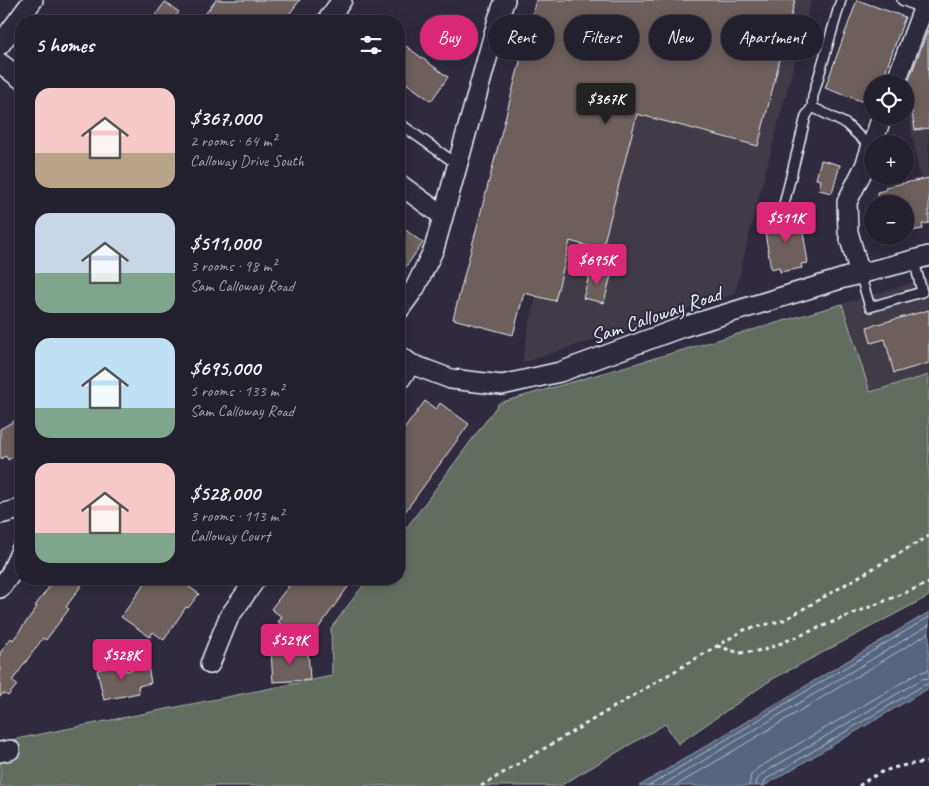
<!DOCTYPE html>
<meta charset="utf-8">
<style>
:root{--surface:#23202e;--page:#2b2836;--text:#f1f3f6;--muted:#a3a3aa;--line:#403e4a;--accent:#db2777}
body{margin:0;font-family:Caveat,sans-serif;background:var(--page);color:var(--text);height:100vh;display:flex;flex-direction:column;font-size:19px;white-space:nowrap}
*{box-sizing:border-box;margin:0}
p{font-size:16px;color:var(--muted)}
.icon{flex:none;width:28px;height:28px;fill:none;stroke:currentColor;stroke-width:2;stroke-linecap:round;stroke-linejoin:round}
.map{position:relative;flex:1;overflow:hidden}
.details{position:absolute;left:15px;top:15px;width:390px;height:570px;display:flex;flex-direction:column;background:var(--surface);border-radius:20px;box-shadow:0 2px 12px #0003,0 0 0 1px var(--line)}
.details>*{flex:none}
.top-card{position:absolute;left:420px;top:15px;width:434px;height:45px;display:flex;gap:10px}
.tools{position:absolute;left:864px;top:75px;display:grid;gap:10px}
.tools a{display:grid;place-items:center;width:50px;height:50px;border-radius:50%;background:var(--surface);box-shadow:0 2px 12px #0003,0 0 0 1px var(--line);font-size:25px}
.price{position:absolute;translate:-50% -42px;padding:0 11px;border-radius:5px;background:var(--accent);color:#fff;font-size:16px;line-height:32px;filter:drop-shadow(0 1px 2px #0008)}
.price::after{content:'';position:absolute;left:50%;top:30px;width:15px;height:11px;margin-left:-8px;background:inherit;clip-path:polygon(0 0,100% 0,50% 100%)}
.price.on{background:#222;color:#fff}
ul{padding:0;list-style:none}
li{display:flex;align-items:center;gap:15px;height:125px;padding:0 20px}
li span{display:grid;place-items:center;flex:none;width:140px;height:100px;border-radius:15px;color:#555}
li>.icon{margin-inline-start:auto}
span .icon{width:60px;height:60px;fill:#fffc;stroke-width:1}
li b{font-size:21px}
h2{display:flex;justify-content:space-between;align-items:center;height:60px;padding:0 20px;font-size:21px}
.pill{padding:0 18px;border-radius:22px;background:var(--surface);box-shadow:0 2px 12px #0003,0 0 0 1px var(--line);font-size:18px;line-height:45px}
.pill.on{background:var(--accent);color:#fff}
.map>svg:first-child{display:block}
.built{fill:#413a46}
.green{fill:#626d61;stroke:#a5afac}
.water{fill:#566580;stroke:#909db0}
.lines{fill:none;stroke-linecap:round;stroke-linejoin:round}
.shore{stroke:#aeb9c8;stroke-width:1}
.building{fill:#6c5f5b;stroke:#e8f1f8}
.lane-casing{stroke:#e8f1f8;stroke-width:12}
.street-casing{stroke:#e8f1f8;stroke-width:22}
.path{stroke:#e8f1f8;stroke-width:3;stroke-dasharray:4 4;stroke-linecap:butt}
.lane{stroke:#2f2a3d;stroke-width:9}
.street{stroke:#2f2a3d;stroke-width:19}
.labels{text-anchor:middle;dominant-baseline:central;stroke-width:4;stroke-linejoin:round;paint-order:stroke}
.street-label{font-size:21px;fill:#e8f1f8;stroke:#2f2a3d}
</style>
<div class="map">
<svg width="929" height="786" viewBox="0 0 929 786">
<rect width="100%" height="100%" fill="#2f2a3d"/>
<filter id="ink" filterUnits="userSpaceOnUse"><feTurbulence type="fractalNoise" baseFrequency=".02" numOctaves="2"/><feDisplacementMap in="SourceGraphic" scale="10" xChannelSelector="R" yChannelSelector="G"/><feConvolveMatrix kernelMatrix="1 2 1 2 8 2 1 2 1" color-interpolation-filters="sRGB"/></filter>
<g filter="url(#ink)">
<path class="built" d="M611,0H811L753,219L735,294L522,363L529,325Z
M929,17V222L905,98V84Z
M929,278V375L870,393L842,304Z"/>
<path class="green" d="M842,304L870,392L929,375V596L771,680L678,744L665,724L560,786H0V754L11,740L332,676L331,628L368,579H399V538L499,403Z"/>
<path class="water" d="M929,612V688L764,786H639Z"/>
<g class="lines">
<path class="shore" d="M649,786L929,617
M661,786L929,625
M675,786L929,633
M749,786L751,775L758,768L918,673L929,670
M756,786L757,780L762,774L922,679L929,678
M763,786L766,779L924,685L929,684"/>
</g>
<path class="building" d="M216,0H300L284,21H200Z
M536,0H795L758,146L637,114L602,250L570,241L555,301L524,293L513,335L453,319Z
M857,0L905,17L881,84H872V105L825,88Z
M165,2L179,12L172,21H151Z
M928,30L929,128L915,130L907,85Z
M399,41L448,77L431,101L399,78Z
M821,160L840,165L832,193L819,190L821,180L816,179Z
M929,178V223L922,224L923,229L905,232V204H879L877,192L886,190L885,187Z
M792,217L793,220L801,219L808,263L801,264L802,268L780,272L779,267L771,269L764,226L772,224L771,220Z
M399,225L423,243L399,276Z
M591,269L611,275L604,303L583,298Z
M929,310V363L894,373L885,339L871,343L867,327Z
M425,401L436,409L440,403L469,424L399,520V436Z
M21,417V452L8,460L6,456L0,459V429Z
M55,579H86L66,607L69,609L46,640L43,638L12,681L17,685L8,696L3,693L0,697V653L11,638L13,640L37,607L35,606Z
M148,579H193L188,586L199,594L188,608L186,607L164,640L153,632L150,637L121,617Z
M294,579H343L350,584L307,644L278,622L282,617L271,609Z
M308,650L310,680L273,682L271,652Z
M131,662L125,671L148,666L151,683L138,686L139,693L104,700L97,670Z"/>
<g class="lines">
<defs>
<path id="lane" d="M902,0L923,9
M812,107L813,96L841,0
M399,123L458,165
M784,204L806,116L812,107L846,124L871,147
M860,274L870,307L922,292L914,260"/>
<path id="street" d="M327,21L342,0
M0,45L33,0
M0,63L21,79
M895,84L923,9
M399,184L443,216
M860,274L848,232L847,202L865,166L882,116
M399,310L415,288L434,249L498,19L505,0
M399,355L411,364L451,379L502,385L560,372L680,328L844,278L929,256
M399,381L411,364
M0,514L21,509
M0,588L10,575L21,550
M210,664L229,617L256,579
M0,752L10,750"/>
</defs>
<use href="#lane" class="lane-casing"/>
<use href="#street" class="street-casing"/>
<path class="path" d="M717,646L740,653L764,650L929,583
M481,786L744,630L784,620L929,536
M859,786C882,768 901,765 929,762"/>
<use href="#lane" class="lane"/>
<use href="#street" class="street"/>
</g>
</g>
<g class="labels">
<g class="street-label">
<text transform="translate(656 315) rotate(-19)">Sam Calloway Road</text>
</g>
</g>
</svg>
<div class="tools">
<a><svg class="icon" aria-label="locate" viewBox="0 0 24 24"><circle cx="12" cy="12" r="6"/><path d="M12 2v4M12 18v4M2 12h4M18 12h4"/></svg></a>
<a>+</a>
<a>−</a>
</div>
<b class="price on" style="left:606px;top:125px">$367K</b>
<b class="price" style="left:786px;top:244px">$511K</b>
<b class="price" style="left:597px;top:286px">$695K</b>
<b class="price" style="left:290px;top:666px">$529K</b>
<b class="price" style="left:122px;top:681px">$528K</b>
<div class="top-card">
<a class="pill on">Buy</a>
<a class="pill">Rent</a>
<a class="pill">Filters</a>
<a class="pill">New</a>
<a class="pill">Apartment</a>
</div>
<section class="details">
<h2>5 homes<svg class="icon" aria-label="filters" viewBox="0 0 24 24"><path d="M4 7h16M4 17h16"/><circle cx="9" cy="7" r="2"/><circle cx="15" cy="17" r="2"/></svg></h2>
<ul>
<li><span style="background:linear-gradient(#f6c9c9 65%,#b9a48a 0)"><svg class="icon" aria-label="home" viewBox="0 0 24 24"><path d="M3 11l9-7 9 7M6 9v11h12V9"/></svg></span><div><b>$367,000</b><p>2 rooms · 64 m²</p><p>Calloway Drive South</p></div></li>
<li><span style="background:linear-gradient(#c9d6e8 60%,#7fa58c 0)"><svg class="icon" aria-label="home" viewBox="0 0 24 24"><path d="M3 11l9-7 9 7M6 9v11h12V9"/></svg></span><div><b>$511,000</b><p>3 rooms · 98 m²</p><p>Sam Calloway Road</p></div></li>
<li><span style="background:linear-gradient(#bfe0f5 70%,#7fa58c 0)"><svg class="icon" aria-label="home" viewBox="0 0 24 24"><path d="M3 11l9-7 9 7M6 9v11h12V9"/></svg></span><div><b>$695,000</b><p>5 rooms · 133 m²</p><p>Sam Calloway Road</p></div></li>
<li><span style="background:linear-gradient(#f6c9c9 70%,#7fa58c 0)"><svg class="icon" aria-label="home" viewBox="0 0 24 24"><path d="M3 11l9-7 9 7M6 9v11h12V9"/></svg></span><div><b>$528,000</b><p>3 rooms · 113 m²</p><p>Calloway Court</p></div></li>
</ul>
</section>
</div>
